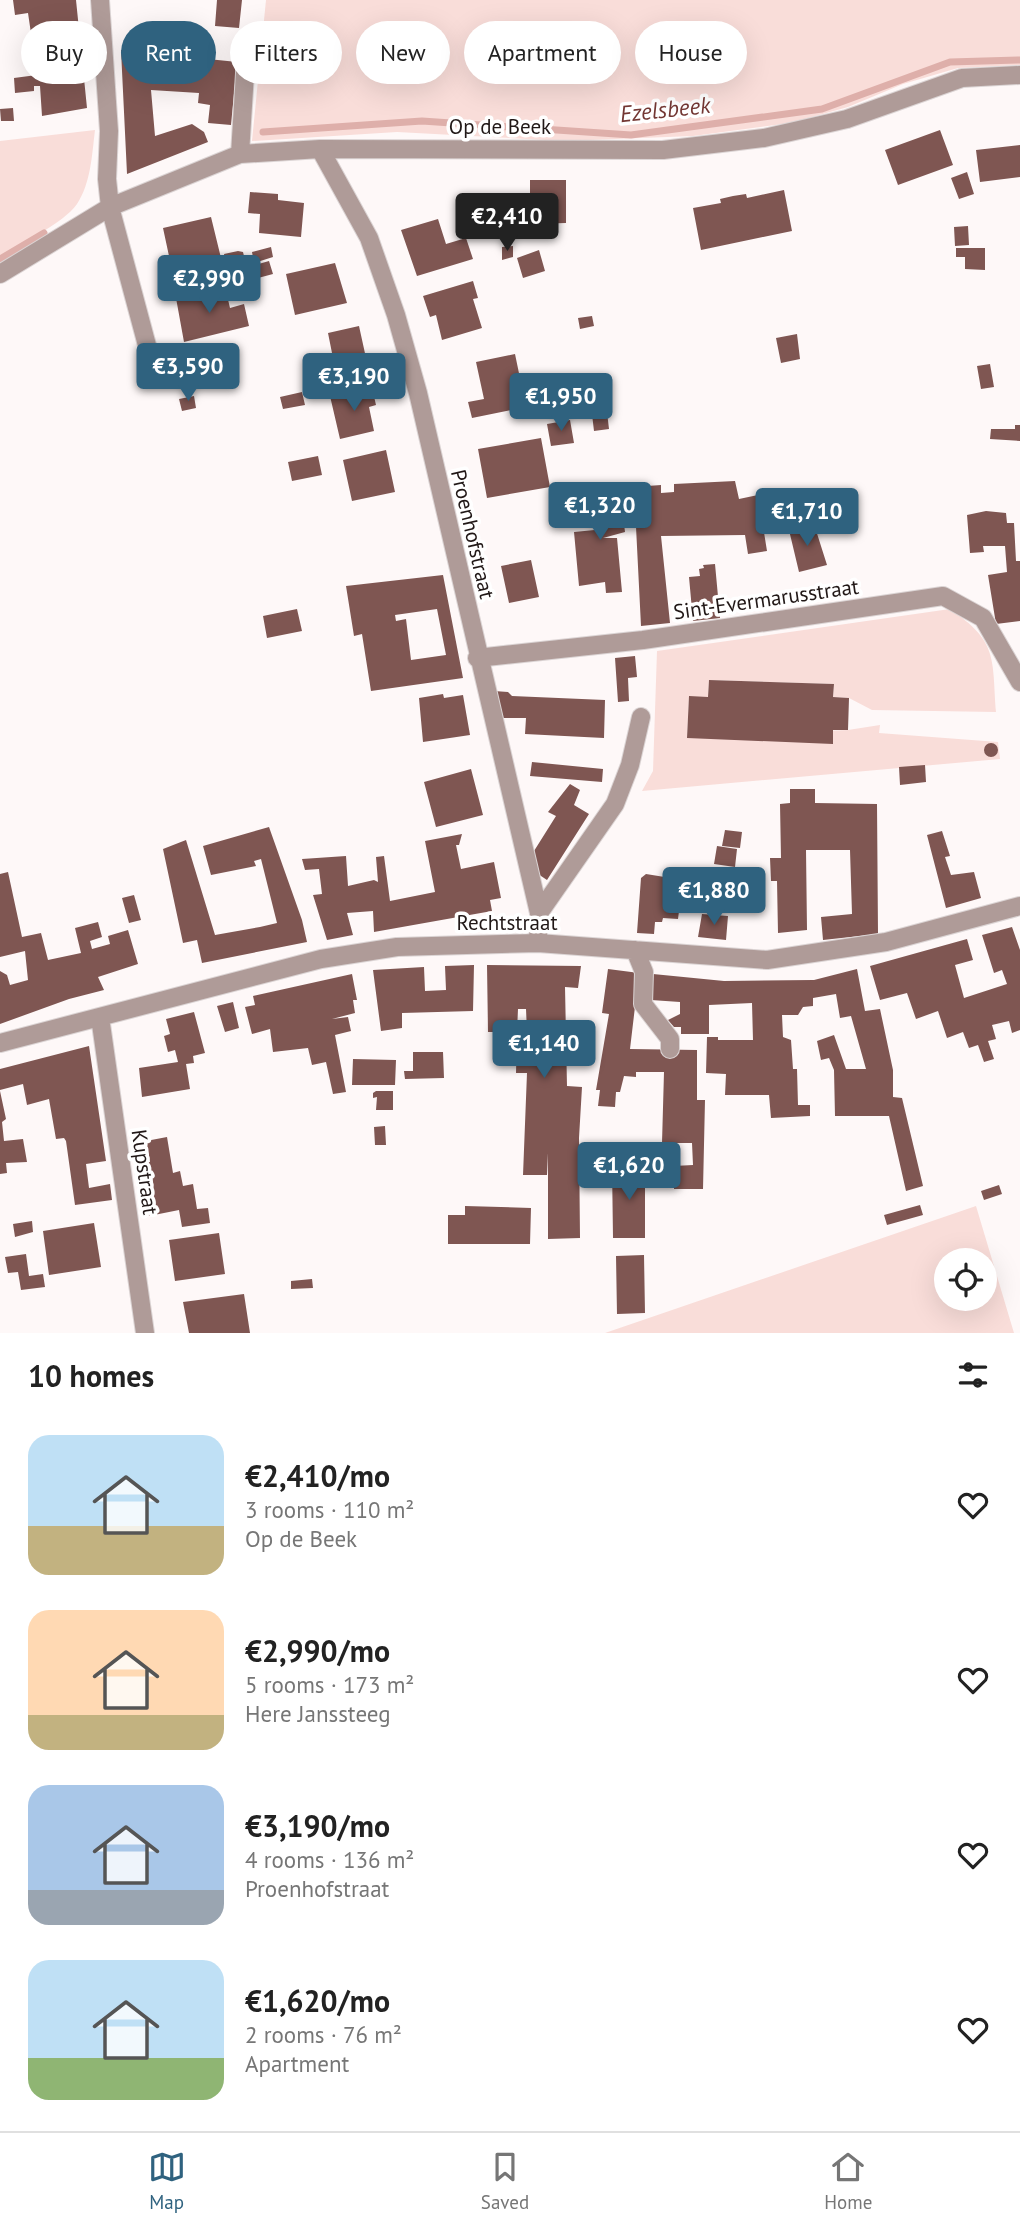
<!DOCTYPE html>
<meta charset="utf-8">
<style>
:root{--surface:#fff;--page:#f6f6f6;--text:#222;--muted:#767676;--line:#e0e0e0;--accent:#2f627f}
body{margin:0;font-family:"PT Sans",sans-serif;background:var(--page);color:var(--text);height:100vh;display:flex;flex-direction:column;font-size:26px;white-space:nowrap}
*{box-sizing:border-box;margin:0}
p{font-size:23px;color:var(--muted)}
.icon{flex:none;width:38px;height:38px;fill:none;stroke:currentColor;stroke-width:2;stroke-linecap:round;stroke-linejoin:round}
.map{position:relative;height:1333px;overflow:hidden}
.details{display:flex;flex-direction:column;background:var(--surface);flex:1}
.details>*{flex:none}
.top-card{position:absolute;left:21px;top:21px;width:978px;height:63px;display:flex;gap:14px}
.buttons{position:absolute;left:934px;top:1248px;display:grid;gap:14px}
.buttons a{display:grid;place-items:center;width:63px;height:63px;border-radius:50%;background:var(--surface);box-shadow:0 7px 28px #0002;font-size:35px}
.price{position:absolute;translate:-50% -60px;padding:0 16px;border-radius:7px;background:var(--accent);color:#fff;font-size:23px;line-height:46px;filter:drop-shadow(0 2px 4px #0008)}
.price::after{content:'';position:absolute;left:50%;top:42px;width:21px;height:16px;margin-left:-10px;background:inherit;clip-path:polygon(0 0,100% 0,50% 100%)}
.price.active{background:#222;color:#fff}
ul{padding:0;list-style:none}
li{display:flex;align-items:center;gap:21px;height:175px;padding:0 28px}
li span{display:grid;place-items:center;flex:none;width:196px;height:140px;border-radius:21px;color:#555}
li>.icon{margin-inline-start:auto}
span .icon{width:84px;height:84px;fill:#fffc;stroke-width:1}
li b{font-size:30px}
h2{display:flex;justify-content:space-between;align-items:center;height:84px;padding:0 28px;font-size:30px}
.chip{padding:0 24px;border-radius:32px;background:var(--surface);box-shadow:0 7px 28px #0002;font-size:24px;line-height:63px}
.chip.active{background:var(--accent);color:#fff}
.tabs{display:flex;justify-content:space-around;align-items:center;height:98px;border-top:2px solid var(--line);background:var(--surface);font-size:19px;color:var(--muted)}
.tabs a{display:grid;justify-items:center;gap:4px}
.tabs .active{color:var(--accent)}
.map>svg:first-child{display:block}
.green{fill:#f9ddd9;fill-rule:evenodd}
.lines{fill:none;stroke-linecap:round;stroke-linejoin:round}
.stream{stroke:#deafaa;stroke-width:7}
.building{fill:#7f5652;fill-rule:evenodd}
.minor-casing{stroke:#dbd4d4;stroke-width:20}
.minor{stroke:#af9b98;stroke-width:18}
.labels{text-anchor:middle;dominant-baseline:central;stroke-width:7;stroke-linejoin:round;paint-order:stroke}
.street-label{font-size:21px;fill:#211817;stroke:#fff}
.water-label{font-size:23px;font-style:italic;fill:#733733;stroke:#fff}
</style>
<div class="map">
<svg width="1020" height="1333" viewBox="0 0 1020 1333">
<rect width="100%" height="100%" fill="#fef8f8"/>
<path class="green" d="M266,0H1020V65L958,68L903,84L848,107L790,123L693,136L564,141L397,132L252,141Z
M95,130C92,154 91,183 77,204C63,224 21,243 0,256V141Z
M950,609C998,642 992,657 996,712L872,710L849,698L833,697L834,684L709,680L708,697H689L687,737L848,730L880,725L879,733L998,742L1000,759L642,791L653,771L657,651Z
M976,1206L1014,1333H605ZM947,1260H985V1298H947Z"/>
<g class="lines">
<path class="stream" d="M263,132L422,121L631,135L822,109L950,62L1020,60
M0,259L44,233"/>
</g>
<path class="building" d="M13,0H76L87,108L42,116L40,86H34V91L15,93L14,78L52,73L51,69L47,70L44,55L50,54L49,45L33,47L28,13L15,15Z
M217,0H242L239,28L215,26Z
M121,50L237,62L231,125L208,123L210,105L198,103L199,93L151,90L155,136L192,124L204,132L208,142L127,174Z
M13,108L14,121H1L0,109Z
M940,130L953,165L898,185L885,150Z
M1020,145V177L980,182L976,150Z
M967,172L974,194L959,199L951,178Z
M530,180H566V223L530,224Z
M784,190L792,231L701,250L693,208L721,203L720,199L733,196L746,194L747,198Z
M250,192L278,194V200L304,203L301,237L259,233L260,214L248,213Z
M211,217L221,258L172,270L163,228Z
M438,219L446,244L466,238L473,259L417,276L401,230Z
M968,226L969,245L955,246L954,227Z
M513,246V257L502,260V247Z
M271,247L273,257L254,263L252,252Z
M956,248H985V270L965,269V257H956Z
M539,250L545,271L523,278L517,258Z
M238,251L243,252L245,260L226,264L224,254Z
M269,261L273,274L258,278L255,265Z
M335,263L347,303L295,315L286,274Z
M473,281L478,298L473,299L482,328L442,340L436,315L430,317L423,296Z
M225,287L230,308L244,304L249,326L184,342L176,298Z
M592,316L594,326L580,329L578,318Z
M359,326L368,367L336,373L328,333Z
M797,334L800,359L781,363L776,338Z
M515,354L526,407L472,418L468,402L484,399L476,362Z
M990,364L994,387L981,389L977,366Z
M604,387L609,429L594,431L589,389Z
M372,388L376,405L369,407L374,431L340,439L330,396Z
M302,392L305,405L283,409L280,397Z
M194,396L196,408L182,411L179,399Z
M570,420L574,443L551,446L547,424Z
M1015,425H1020V441L990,439L991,429H1015Z
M541,438L550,487L487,498L478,449Z
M386,450L395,492L352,501L343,460Z
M318,456L322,475L292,481L288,462Z
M735,481L739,499L758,495L767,551L748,554L745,535L661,536L670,623L641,626L634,487L661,485V493L674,492V484Z
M620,492L625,532L603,538H617L622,592L606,593L605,582L579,586L574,532L605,529L604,519L579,522L576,501Z
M986,511L1006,513L1007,523H1014L1016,561H1020V621L996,624L988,575L1007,572L1005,546H983L984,552L970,553L967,515Z
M814,524L827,565L799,572L789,530Z
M531,560L539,597L509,603L501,566Z
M715,564L720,618L693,621L689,577L700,576L699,569L704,568L703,565Z
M443,575L463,678L371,691L362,634L354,636L346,586ZM437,609L446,655L411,660L406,619L396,621L395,615Z
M297,609L302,631L267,638L263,616Z
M635,656L637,677L628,678L629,701L618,702L615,658Z
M709,680L834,684L833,697L849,698L848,730H833V744L687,738L689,696L708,697Z
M494,691L508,692L512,696L605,700L604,738L525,734L526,718H498Z
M443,694L444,698L463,695L470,735L423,742L419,698Z
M984 750a7 7 0 1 1 14 0a7 7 0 1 1-14 0Z
M532,762L603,769L602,782L530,776Z
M925,765L926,782L900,785L899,767Z
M471,769L483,815L436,827L424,782Z
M570,784L580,790L574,805L589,814L547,880L535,872L534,851L556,816L548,812Z
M790,789H815V803L877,804L878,934L823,940L821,917L852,914L850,850H806L807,930L778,933L777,881H771L770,858H781L780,804L790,803Z
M269,827L302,920L307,942L202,963L197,940L183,943L163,849L186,840L215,935L260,927L277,923L261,859L254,861L256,866L211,875L203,846Z
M725,830L742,832L740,848L722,846Z
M942,831L950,856L945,857L951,875L974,872L981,898L946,908L927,835Z
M462,834L459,845H456L461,869L494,862L501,898L490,900L492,911L374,932L373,911L347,913L353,935L327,940L313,895L322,894L319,869L305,870L302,859L346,856L348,886L374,880L378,882L376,857L384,856L390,901L435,892L425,841Z
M717,846L737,849L735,867L714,864Z
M8,872L22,937L41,933L48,960L81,953L75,928L98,922L102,937L90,941L92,949L110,944L108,936L128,930L138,964L98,977L104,990L69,999L0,1024V971L7,975L10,985L28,980L25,951L0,957V874Z
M646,874L683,880L678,919L663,918L662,922H655L654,934L637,933L641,878Z
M134,895L141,920L129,923L122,898Z
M702,914L728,916L726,940L698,937Z
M1012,927L1020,950V1030L1012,1033L1009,1021L992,1025L996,1039L988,1041L994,1059L984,1062L978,1045L969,1048L963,1032L947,1038L938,1011L916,1019L907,993L880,1000L870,966L967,939L973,960L955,965L964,998L1007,984L1002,970L994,973L982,935Z
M474,965L473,1011L402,1013V1028L381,1031L373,970L424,967L425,991L446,990L445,966Z
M487,965L581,966L578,988L565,987L567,1086L582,1087L579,1138L580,1238L548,1239V1153L547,1175H523L527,1073H516L517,1032H527L526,1009H518L517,1032H488Z
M608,969L639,973L630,1049L697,1050V1100H705L703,1189H674V1166L693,1165L692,1143H662L664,1072H636V1077L624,1076L620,1092H616L615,1107L598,1106L600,1090H596L609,1014L602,1013Z
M857,969L865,1011L880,1009L893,1070V1097L902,1098L923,1186L906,1191L889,1116H835L834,1070L829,1058L821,1060L817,1041L834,1035L846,1069H866L851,1016L840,1018L836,994L813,998V1006L803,1007L798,1015H782L783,1037L791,1040L793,1069H797L798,1105H810V1116L771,1118L769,1095H725L726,1074L706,1073L707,1037H718V1040H753L752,1003L709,1005V1034H681V1027H674L668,1020L680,1014V1002L651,1000L653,974L724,981L814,980Z
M352,974L357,1000H353L355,1013L332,1019L348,1017L351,1031L335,1035L346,1092L333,1094L326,1062L312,1065L308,1048L273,1052L270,1029L252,1034L245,1007L255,1005L253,996Z
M233,1002L239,1028L225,1032L217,1006Z
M194,1012L205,1053L193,1056L194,1063L186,1064L190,1089L142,1097L139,1068L178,1062L175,1050L168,1052L164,1036L170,1034L166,1019Z
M89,1046L106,1161L86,1164L89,1188L110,1184L112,1200L75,1205L66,1141L64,1138L56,1139L49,1099L27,1105L23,1084L0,1090V1069Z
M413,1052H443L444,1078L405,1079L404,1071H413Z
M353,1059L396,1060L395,1085H352Z
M0,1091L6,1119L2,1122L4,1141L23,1139L27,1162L6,1163L7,1173L0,1174Z
M376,1091H393V1110H376L377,1097L373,1098V1093Z
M385,1126L386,1145H375L374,1127Z
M167,1137L173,1173L180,1171L183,1186L193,1184L197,1209L208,1208L210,1223L182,1227L179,1210L149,1216L140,1164L150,1162L146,1141Z
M612,1166H645V1238H613Z
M999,1185L1002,1194L984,1200L981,1191Z
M920,1205L923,1215L887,1225L884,1215Z
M465,1206L531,1208L530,1244H448V1215H465Z
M32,1221L33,1232L15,1237L13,1224Z
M94,1223L101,1267L49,1275L43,1231Z
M219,1233L225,1274L175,1281L169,1240Z
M26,1254L29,1276L43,1274L45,1287L21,1290L18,1272L8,1273L5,1257Z
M644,1255L645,1313L617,1314L616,1256Z
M312,1279L313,1288L291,1289V1281Z
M244,1294L250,1333H189L183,1302Z"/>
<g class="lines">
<defs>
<path id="minor" d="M100,0L109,131L107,179L110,207L148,349
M320,149L369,238L396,315L418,393L539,913L538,943
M240,154L246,57
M0,274L110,207L240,154L320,149L663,150L764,138L847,119L962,78L1020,75
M477,658L643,640L943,596L983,618L1020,682
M539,913L615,804L630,765L641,717
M635,950L644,972L643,1004L670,1039V1049
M100,1017L145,1333
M0,1043L321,959L397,947L538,943L767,960L886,942L1020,906"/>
</defs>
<use href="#minor" class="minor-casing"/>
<use href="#minor" class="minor"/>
</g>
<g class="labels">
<g class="street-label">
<text x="500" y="126">Op de Beek</text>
<text transform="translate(473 534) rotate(77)">Proenhofstraat</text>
<text transform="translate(766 599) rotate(-8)">Sint-Evermarusstraat</text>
<text x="507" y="922">Rechtstraat</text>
<text transform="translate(145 1172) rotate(82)">Kupstraat</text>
</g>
<g class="water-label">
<text transform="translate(665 109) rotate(-6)">Ezelsbeek</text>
</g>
</g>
</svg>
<div class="buttons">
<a><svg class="icon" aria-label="locate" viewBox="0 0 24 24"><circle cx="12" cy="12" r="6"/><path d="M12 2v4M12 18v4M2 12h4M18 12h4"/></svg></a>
</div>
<b class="price active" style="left:507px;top:253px">€2,410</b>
<b class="price" style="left:209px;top:315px">€2,990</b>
<b class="price" style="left:188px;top:403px">€3,590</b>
<b class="price" style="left:354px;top:413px">€3,190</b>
<b class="price" style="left:561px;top:433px">€1,950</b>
<b class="price" style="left:600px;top:542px">€1,320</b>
<b class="price" style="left:807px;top:548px">€1,710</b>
<b class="price" style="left:714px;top:927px">€1,880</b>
<b class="price" style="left:544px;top:1080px">€1,140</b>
<b class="price" style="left:629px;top:1202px">€1,620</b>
<div class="top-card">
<a class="chip">Buy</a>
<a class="chip active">Rent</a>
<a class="chip">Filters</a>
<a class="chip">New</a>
<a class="chip">Apartment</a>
<a class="chip">House</a>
</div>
</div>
<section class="details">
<h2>10 homes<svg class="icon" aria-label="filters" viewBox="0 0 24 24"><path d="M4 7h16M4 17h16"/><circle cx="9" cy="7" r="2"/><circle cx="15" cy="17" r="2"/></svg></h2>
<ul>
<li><span style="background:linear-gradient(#bfe0f5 65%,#c2b280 0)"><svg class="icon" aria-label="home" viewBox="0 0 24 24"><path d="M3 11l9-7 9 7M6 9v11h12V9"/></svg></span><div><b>€2,410/mo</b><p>3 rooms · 110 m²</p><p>Op de Beek</p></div><svg class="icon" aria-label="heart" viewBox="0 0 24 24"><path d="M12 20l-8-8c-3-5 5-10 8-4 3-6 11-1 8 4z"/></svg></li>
<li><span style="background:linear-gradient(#ffd9b3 75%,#c2b280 0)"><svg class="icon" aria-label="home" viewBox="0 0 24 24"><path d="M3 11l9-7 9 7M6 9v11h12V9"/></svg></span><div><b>€2,990/mo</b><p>5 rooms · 173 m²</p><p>Here Janssteeg</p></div><svg class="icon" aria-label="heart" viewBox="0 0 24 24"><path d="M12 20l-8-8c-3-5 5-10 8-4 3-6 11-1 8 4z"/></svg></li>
<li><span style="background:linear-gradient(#a9c7e8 75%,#9aa5b1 0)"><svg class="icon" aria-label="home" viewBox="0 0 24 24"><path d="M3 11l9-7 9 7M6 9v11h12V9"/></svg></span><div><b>€3,190/mo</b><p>4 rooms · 136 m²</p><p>Proenhofstraat</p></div><svg class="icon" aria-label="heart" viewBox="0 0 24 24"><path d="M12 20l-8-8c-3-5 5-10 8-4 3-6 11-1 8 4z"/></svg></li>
<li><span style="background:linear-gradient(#bfe0f5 70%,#8fb573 0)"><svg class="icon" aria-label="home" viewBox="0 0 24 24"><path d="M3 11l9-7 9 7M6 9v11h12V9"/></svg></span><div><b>€1,620/mo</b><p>2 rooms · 76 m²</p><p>Apartment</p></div><svg class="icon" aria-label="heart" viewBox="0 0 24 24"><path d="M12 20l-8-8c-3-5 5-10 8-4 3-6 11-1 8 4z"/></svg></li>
</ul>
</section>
<nav class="tabs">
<a class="active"><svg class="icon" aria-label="map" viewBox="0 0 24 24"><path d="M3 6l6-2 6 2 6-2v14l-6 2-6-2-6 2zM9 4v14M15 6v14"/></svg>Map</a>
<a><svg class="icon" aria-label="saved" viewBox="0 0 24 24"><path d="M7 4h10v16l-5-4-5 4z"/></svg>Saved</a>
<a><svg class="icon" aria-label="home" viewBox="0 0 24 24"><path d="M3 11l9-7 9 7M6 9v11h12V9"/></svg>Home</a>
</nav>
